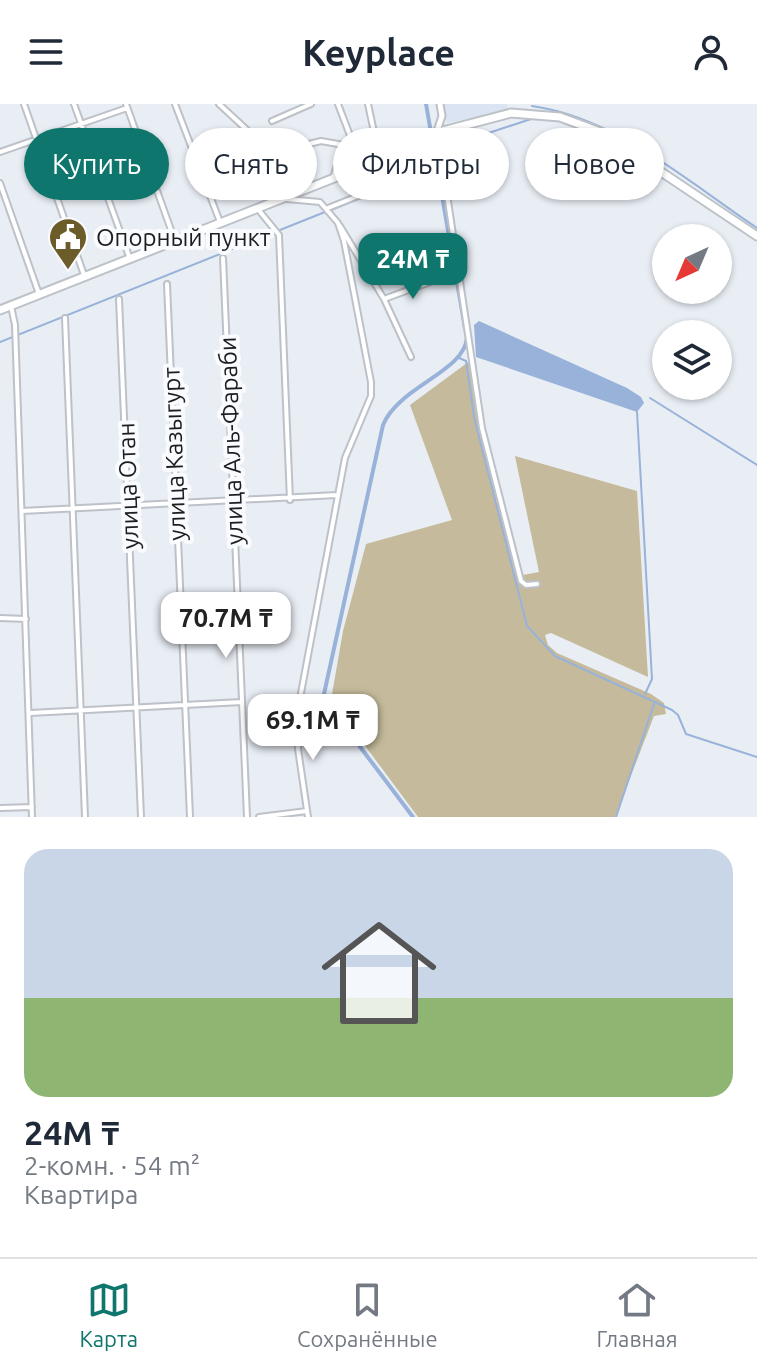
<!DOCTYPE html>
<html lang="ru">
<meta charset="utf-8">
<style>
:root{--surface:#fff;--page:#f2f2f3;--text:#1f2937;--muted:#747a83;--line:#e0e1e3;--accent:#0f766e}
body{margin:0;font-family:Ubuntu,sans-serif;background:var(--page);color:var(--text);height:100vh;display:flex;flex-direction:column;font-size:30px;white-space:nowrap}
*{box-sizing:border-box;margin:0}
p{font-size:26px;color:var(--muted)}
.icon{flex:none;width:44px;height:44px;fill:none;stroke:currentColor;stroke-width:2;stroke-linecap:round;stroke-linejoin:round}
.map{position:relative;height:713px;overflow:hidden}
.panel{display:flex;flex-direction:column;background:var(--surface);flex:1}
.panel>*{flex:none}
.banner{position:absolute;left:24px;top:24px;width:710px;height:72px;display:flex;gap:16px}
.needle{width:52px;rotate:224deg}
.buttons{position:absolute;left:652px;top:120px;display:grid;gap:16px}
.buttons a{display:grid;place-items:center;width:80px;height:80px;border-radius:50%;background:var(--surface);box-shadow:0 2px 6px #0004;font-size:40px}
.price{position:absolute;translate:-50% -68px;padding:0 18px;border-radius:16px;background:#fff;color:#222;font-size:26px;line-height:52px;filter:drop-shadow(0 2px 4px #0008)}
.price::after{content:'';position:absolute;left:50%;top:48px;width:24px;height:18px;margin-left:-12px;background:inherit;clip-path:polygon(0 0,100% 0,50% 100%)}
.price.active{background:var(--accent);color:#fff}
ul{padding:0;list-style:none}
li{display:grid;align-content:center;gap:16px;height:424px;padding:0 24px}
li+li{border-top:2px solid var(--line)}
li span{display:grid;place-items:center;height:248px;border-radius:24px;color:#555}
li>.icon{margin-inline-start:auto}
span .icon{width:144px;height:144px;fill:#fffc;stroke-width:1}
li b{font-size:34px}
.tag{padding:0 28px;border-radius:36px;background:var(--surface);box-shadow:0 2px 6px #0004;font-size:28px;line-height:72px}
.tag.active{background:var(--accent);color:#fff}
header{display:flex;justify-content:space-between;align-items:center;height:104px;padding:0 24px;background:var(--surface);font-size:36px;font-weight:700}
.menu{display:flex;justify-content:space-around;align-items:center;height:112px;border-top:2px solid var(--line);background:var(--surface);font-size:22px;color:var(--muted)}
.menu a{display:grid;justify-items:center;gap:4px}
.menu .active{color:var(--accent)}
.map>svg:first-child{display:block}
.built{fill:#dbe4f2}
.green{fill:#c5bb9c}
.water{fill:#98b2d9}
.lines{fill:none;stroke-linecap:round;stroke-linejoin:round}
.stream{stroke:#98b2d9;stroke-width:2}
.canal{stroke:#98b2d9;stroke-width:4}
.street-casing{stroke:#bdc1c8;stroke-width:8}
.secondary-casing{stroke:#bdc1c8;stroke-width:9}
.primary-casing{stroke:#bdc1c8;stroke-width:11}
.street{stroke:#fff;stroke-width:4}
.secondary{stroke:#fff;stroke-width:5}
.primary{stroke:#fff;stroke-width:7}
.labels{text-anchor:middle;dominant-baseline:central;stroke-width:8;stroke-linejoin:round;paint-order:stroke}
.poi-label{font-size:24px;fill:#1b1d1f;stroke:#f9fbfe;text-anchor:start}
.street-label{font-size:24px;fill:#1b1d1f;stroke:#f9fbfe}
</style>
<header><svg class="icon" aria-label="menu" viewBox="0 0 24 24"><path d="M4 6h16M4 12h16M4 18h16"/></svg>Keyplace<svg class="icon" aria-label="person" viewBox="0 0 24 24"><circle cx="12" cy="8" r="4"/><path d="M4 21q1-7 8-7t8 7"/></svg></header>
<div class="map">
<svg width="757" height="713" viewBox="0 0 757 713">
<rect width="100%" height="100%" fill="#e9eef5"/>
<path class="built" d="M443,0H507L508,7L447,19Z"/>
<path class="green" d="M475,253L485,322L523,471L539,468L515,352L637,387L648,573L551,529L545,531L548,541L557,549L651,590L664,599L666,610L654,612L615,713H418L331,596L343,527L366,440L452,416L410,301Z"/>
<path class="water" d="M479,217L627,284L641,293L644,299L637,308L476,253L474,221Z"/>
<g class="lines">
<path class="stream" d="M532,2C617,14 688,78 757,124
M443,44L531,15
M434,46H437
M331,106L437,63
M0,238L325,108
M457,253L466,257L474,313L527,522L555,552L672,606L678,611L686,630L757,653
M650,294L757,361
M637,308L652,575L645,590
M616,713L654,600"/>
<path class="canal" d="M426,0L465,224
M413,713L327,599L324,590L383,321C399,282 465,268 467,233"/>
<defs>
<path id="street" d="M24,0L84,171
M74,0L130,155
M126,0L175,137
M175,0L220,118
M219,0L272,49L301,86
M338,0L362,63
M272,17L311,0
M434,31L439,37L482,324L521,477L526,481L537,480
M0,48L127,4
M272,49L321,37L355,43
M359,52L377,42L368,0
M200,65L264,42
M333,74L338,58L348,55L359,63
M0,79L39,190
M287,95L320,98L338,119L344,137L371,278V292L345,354L301,589L298,645L308,713
M257,104L279,131L290,396
M328,104L388,80
M340,122L384,195L411,253
M223,154L247,713
M167,180L190,713
M119,195L141,713
M384,195L433,177
M11,202L15,221L32,713
M65,214L85,713
M22,407L337,391
M0,514L26,515
M30,609L242,598
M0,704L32,703
M259,713L307,707"/>
<path id="secondary" d="M437,27L442,12L440,0"/>
<path id="primary" d="M0,206L362,63L439,28L511,9L560,13L603,29L757,132"/>
</defs>
<use href="#street" class="street-casing"/>
<use href="#secondary" class="secondary-casing"/>
<use href="#primary" class="primary-casing"/>
<use href="#street" class="street"/>
<use href="#secondary" class="secondary"/>
<use href="#primary" class="primary"/>
</g>
<defs>
<symbol id="civic-pin" viewBox="-11 -11 22 30"><path d="M0 17L-7.5 6A9.5 9.5 0 1 1 7.5 6Z" fill="#6c5c2a" stroke="#f9fbfe"/><path d="M-.6-6.5H3V-4.5H.6V-3L4-1V1h2V6H-6V1h2V-1L-.6-3ZM-1.2 2.5V6h2.4V2.5Z" fill="#fff"/></symbol>
</defs>
<g fill-rule="evenodd">
<use href="#civic-pin" x="46" y="111" width="44" height="60"/>
</g>
<g class="labels">
<g class="poi-label">
<text x="96" y="133">Опорный пункт</text>
</g>
<g class="street-label">
<text transform="translate(231 337) rotate(-92)">улица Аль-Фараби</text>
<text transform="translate(174 350) rotate(-92)">улица Казыгурт</text>
<text transform="translate(128 382) rotate(-92)">улица Отан</text>
</g>
</g>
</svg>
<div class="buttons">
<a><svg class="needle" viewBox="-14 -14 28 28"><path d="M0-13l5 13h-10z" fill="#e53935"/><path d="M0 13l5-13h-10z" fill="#747a83"/></svg></a>
<a><svg class="icon" aria-label="layers" viewBox="0 0 24 24"><path d="M12 4l9 5-9 5-9-5zM3 14l9 5 9-5"/></svg></a>
</div>
<b class="price active" style="left:413px;top:197px">24M ₸</b>
<b class="price" style="left:226px;top:556px">70.7M ₸</b>
<b class="price" style="left:313px;top:658px">69.1M ₸</b>
<div class="banner">
<a class="tag active">Купить</a>
<a class="tag">Снять</a>
<a class="tag">Фильтры</a>
<a class="tag">Новое</a>
</div>
</div>
<section class="panel">
<ul>
<li><span style="background:linear-gradient(#c9d6e8 60%,#8fb573 0)"><svg class="icon" aria-label="home" viewBox="0 0 24 24"><path d="M3 11l9-7 9 7M6 9v11h12V9"/></svg></span><div><b>24M ₸</b><p>2-комн. · 54 m²</p><p>Квартира</p></div></li>
</ul>
</section>
<nav class="menu">
<a class="active"><svg class="icon" aria-label="map" viewBox="0 0 24 24"><path d="M3 6l6-2 6 2 6-2v14l-6 2-6-2-6 2zM9 4v14M15 6v14"/></svg>Карта</a>
<a><svg class="icon" aria-label="saved" viewBox="0 0 24 24"><path d="M7 4h10v16l-5-4-5 4z"/></svg>Сохранённые</a>
<a><svg class="icon" aria-label="home" viewBox="0 0 24 24"><path d="M3 11l9-7 9 7M6 9v11h12V9"/></svg>Главная</a>
</nav>
